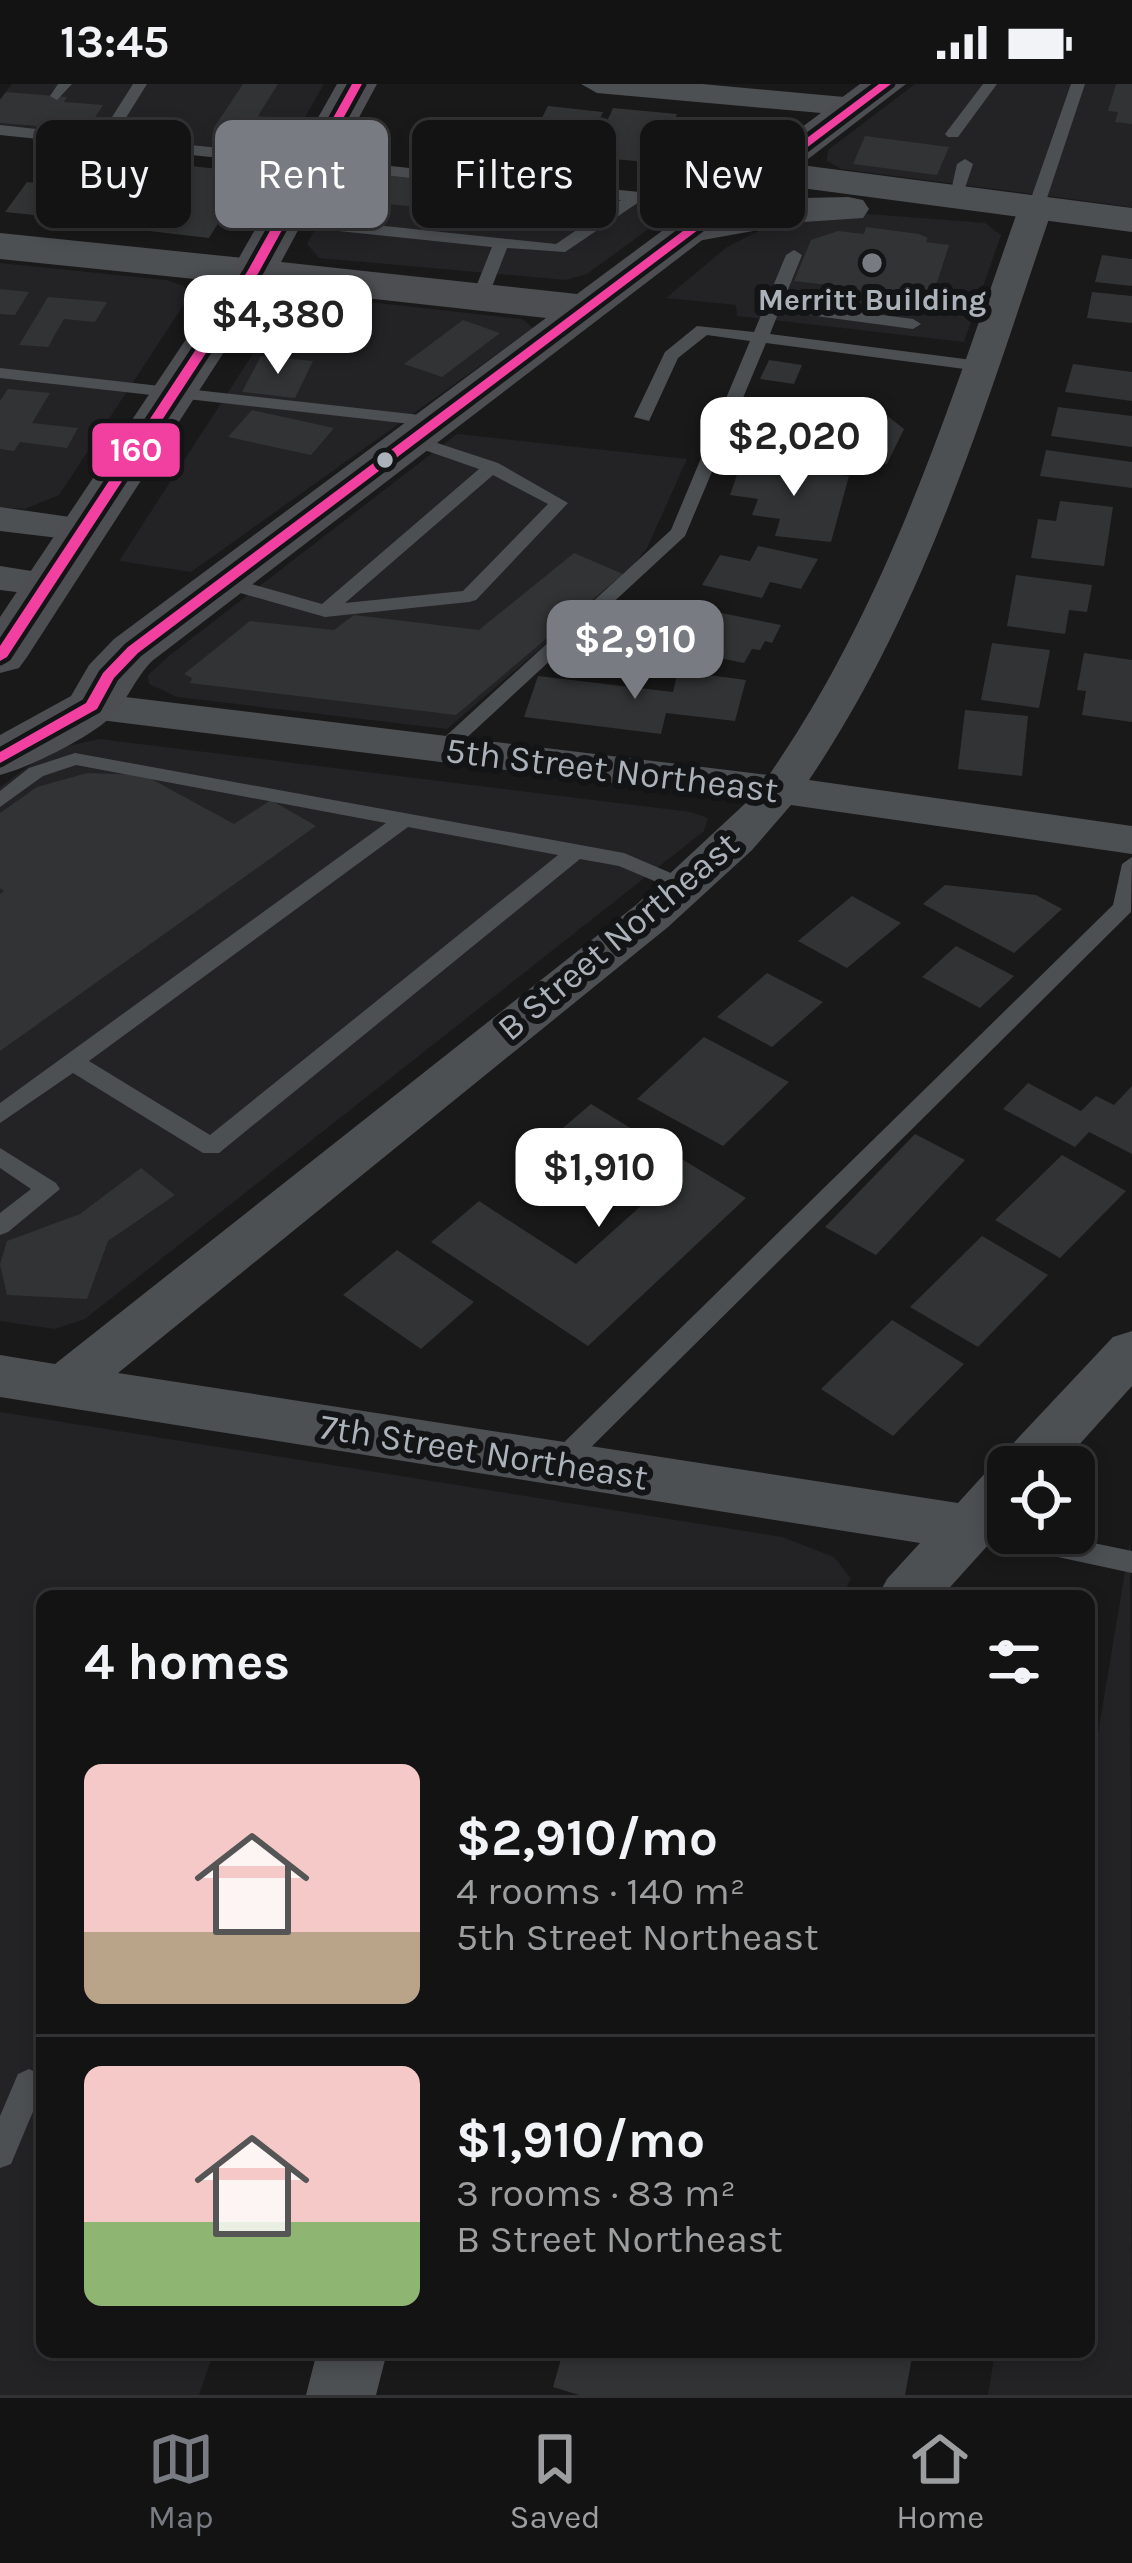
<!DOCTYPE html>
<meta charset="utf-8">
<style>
:root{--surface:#131314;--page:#1c1c1d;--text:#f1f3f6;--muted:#9d9ea0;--line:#323234;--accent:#787c82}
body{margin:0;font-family:Karla,sans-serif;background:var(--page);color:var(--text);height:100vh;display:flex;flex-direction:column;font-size:45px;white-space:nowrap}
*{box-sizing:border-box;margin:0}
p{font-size:39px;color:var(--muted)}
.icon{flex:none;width:66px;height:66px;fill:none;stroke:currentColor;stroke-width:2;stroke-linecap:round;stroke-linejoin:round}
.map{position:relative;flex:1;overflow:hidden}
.details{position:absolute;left:36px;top:1506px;width:1059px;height:768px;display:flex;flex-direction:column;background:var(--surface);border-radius:18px;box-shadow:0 6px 18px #0003,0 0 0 3px var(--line)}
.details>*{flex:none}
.guide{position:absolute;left:36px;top:36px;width:1062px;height:108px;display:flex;gap:24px}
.controls{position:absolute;left:987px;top:1362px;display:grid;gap:24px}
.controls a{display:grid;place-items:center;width:108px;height:108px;border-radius:18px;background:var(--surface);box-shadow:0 6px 18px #0003,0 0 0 3px var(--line);font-size:60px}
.price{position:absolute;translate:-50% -102px;padding:0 27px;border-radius:24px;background:#fff;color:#222;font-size:39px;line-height:78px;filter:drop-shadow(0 3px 6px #0008)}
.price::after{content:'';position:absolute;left:50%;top:72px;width:36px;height:27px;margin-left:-18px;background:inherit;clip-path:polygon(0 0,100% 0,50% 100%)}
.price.active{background:var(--accent);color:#fff}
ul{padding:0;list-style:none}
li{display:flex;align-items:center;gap:36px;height:300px;padding:0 48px}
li+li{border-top:3px solid var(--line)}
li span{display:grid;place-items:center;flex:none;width:336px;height:240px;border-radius:18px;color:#555}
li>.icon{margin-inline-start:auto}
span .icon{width:144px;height:144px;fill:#fffc;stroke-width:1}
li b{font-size:51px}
h2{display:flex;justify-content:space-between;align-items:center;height:144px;padding:0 48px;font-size:51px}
.tag{padding:0 42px;border-radius:18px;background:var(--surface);box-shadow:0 6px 18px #0003,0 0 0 3px var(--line);font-size:42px;line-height:108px}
.tag.active{background:var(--accent);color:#fff}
.status{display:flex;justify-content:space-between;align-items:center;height:84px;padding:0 60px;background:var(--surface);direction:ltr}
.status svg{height:33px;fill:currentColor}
.dock{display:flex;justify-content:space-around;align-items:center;height:168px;border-top:3px solid var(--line);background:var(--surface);font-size:33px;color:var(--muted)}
.dock a{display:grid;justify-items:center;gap:6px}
.dock .active{color:var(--accent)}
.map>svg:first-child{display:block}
.built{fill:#232326}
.building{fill:#323334}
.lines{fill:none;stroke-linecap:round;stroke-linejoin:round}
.service{fill:#4d5053;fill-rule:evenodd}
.minor{fill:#4d5053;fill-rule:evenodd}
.tertiary{fill:#4d5053;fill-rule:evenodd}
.secondary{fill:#4c4e51;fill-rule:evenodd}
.bus-1-casing{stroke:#131416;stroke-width:9}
.bus-1{fill:#f240a1;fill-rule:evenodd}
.poi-dot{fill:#787c82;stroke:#131416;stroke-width:4.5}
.bus-dot{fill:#abb2ba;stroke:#131416;stroke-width:4.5}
.labels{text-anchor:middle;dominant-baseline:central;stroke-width:12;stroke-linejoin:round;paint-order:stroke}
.far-poi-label{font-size:30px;font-weight:bold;fill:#abb2ba;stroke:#131416}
.street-label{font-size:36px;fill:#abb2ba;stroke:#131416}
.line-badge{stroke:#131416;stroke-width:4.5}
.badge-label{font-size:33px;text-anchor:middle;font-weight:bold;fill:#fff}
</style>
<div class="status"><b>13:45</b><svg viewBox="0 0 49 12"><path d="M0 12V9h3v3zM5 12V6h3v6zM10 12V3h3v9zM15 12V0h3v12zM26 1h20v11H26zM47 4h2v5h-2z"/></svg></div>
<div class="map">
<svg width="1132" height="2311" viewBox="0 0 1132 2311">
<rect width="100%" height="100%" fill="#19191a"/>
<path class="built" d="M12,0H324L284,70L0,43V15Z
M915,0H1132V123L841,85L827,77L828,66Z
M348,85L681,121L587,190L566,196L319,174L307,160Z
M855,129L985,139L1001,151L964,258L737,232L736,221L666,214L727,163L767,143Z
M0,179L166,196L184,202L189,213L59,411L25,425L0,423Z
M315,212L522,235L533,244L191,488L119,477L285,220Z
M457,350L687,375L647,464L627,490L447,645L177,613L149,600L148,591L170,571Z
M99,655L691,728L708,734L704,747L85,1235L54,1245L0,1237V703L37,676L63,663Z
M0,1328L782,1453L834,1473L851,1495L842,1512H42V2268H214L199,2311H0Z
M1130,1458L1132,2311H988L995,2268H1089V1703Z"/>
<path class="building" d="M243,0H278L258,32L294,36L283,53L213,45Z
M1116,0H1132V40L1115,38L1118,28L1108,27Z
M6,8L67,13L64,18L103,21L87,46L0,39V16Z
M548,22L603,28L584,67L528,61Z
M613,24L677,30L657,79L591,73Z
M865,52L949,63L937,91L853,80Z
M90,67L120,70L111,83L158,88L121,141L74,135L108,88L77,85Z
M182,81L237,87L221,113L234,114L209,154L149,147L175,107L165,106Z
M361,89L537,107L525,134L435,129L437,125L346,116Z
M27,98L75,103L54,133L5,128Z
M866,143L919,150L928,154L926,158L949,161L932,214L915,212L910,225L839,217L845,203L794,197L811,156L838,147L864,150Z
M1102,171L1132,175V202L1095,198Z
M0,205L29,208L15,231L0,230Z
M1092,208L1132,212V239L1087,234Z
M48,213L107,218L95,238L64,235L48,263L19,261Z
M463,236L500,249L442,293L404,280Z
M261,272L313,277L295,314L242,308Z
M769,276L802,281L794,300L760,295Z
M1073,280L1132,288V317L1065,308Z
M8,305L50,309L32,339L78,344L67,364L20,358L14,367L0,365V317Z
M1058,323L1132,332V363L1051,352Z
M744,325L785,331L769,367L728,361Z
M252,326L334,344L311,371L228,353Z
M865,329L885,330L904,345L887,380L811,370L826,332L850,336Z
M1046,366L1132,378V404L1040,392Z
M741,379L849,392L831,458L775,452L780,435L752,431L758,415L730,411Z
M1060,417L1113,423L1104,482L1031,474L1038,435L1056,437Z
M758,462L818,475L801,505L770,498L762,514L702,501L720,471L750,477Z
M574,469L623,490L456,631L190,599L192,594L184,590L250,537L334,546L354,531L479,546Z
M1016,491L1092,501L1087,528L1069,526L1065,550L1007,542Z
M711,527L781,541L772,559L765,557L760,566L752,565L744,579L690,568Z
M992,559L1050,566L1039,624L981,616Z
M1084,569L1132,576V638L1082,631L1086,607L1077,606Z
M678,587L746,596L735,637L666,629L661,650L524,633L538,592L673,608Z
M965,626L1028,632L1022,692L958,685Z
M87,689L144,691L234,740L271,716L316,742L0,967V810L4,807L0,804V729L37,703Z
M945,801L1036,811L1062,825L1014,869L923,820Z
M852,812L901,839L847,884L798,857Z
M956,862L1014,892L980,924L922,893Z
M767,889L823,918L772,963L717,933Z
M704,953L789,998L723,1062L637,1015Z
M1028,999L1081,1027L1096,1012L1114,1021L1132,1002V1070L1089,1048L1075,1063L1003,1025Z
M591,1020L746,1114L588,1262L431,1158L479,1117L576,1180L642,1121L544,1060Z
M915,1050L965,1076L876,1171L825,1143Z
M1062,1071L1126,1107L1060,1174L995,1136Z
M141,1084L175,1111L108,1157L87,1215L7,1211L0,1180L7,1157L80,1130Z
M982,1152L1048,1191L978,1263L910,1223Z
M397,1166L474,1218L421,1265L343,1211Z
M892,1236L964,1280L893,1352L821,1305Z
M563,2268H913L905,2311H579L553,2303Z"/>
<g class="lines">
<path class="service" d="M58,0H72L57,16L50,12Z
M133,0H147L114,53L725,117L733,122L725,127L639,118L565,168L507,164L488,213L480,218L472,213L492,163L281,141L273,136L281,131L556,160L621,116L0,51V41L100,52Z
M983,0H997L958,53H948L945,50Z
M1071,0H1085L1044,123L1030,126L1028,123Z
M965,75L973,80L962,113L949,116L957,80Z
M794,166L802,171L783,218L913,235L921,240L913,245L779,227L770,250L980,277L988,282L980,287L766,259L685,452L449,670H435V662L671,446L750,257L707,251L678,274L649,337L634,333L665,268L697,242L754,248L786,171Z
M0,284L438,333L447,338L438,343L0,294Z
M413,351L498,379L568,419L476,516L469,518L325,533L216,502V494L223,492L322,520L479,385L407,360L404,356ZM493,391L548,420L463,507L345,519Z
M75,669L624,769L692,798L696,803L685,810L619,782L580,775L219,1069H203L73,989L0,1039V1019L386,739L76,681L43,692L0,723V707L29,684ZM408,743L558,771L210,1051L89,977Z
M1132,773L1131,828L567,1387L558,1390L549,1387L545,1380L549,1373L1113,821L1122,780Z
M0,1064L56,1099L60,1105L8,1148L0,1151V1129L31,1105L0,1084Z
M969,1433L1008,1441V1449H1045L1132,1467V1489L960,1452L956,1444L960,1436Z
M29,1985L40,1990L42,2006L11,2080L0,2084V2032L18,1990Z"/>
<path class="minor" d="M581,0H702L855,14L871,23L855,32L597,9Z
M1036,113L1053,123C985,322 927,521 809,696L1132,742V770L791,721L752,766L668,843L118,1289L958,1419L988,1386L998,1383L1006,1367L1113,1253L1132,1247V1302L1059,1383H1008V1439L942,1512H878L887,1495L920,1459L0,1313V1271L55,1280L636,821L749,716L92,635L77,631L71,622L77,613L92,609L769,691C889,518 950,319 1019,123Z
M0,423L98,437L103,445L98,453L84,457L0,447Z
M0,482L63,492L69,500L63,508L49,512L0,506Z
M317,2268H387L376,2311H306Z"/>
<path class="tertiary" d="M770,77L1132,124V148L756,98L750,89L756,80Z
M848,113L863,116L869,125L863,134L803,138L692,158L677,155L671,146L677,137L692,134L803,114Z
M0,149L253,175L268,179L274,188L268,197L253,201L0,175Z"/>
<path class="secondary" d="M337,0H377L281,178L577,210L860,0H906L152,577C135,594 126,619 112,632C91,653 28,684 0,691V651L71,612L89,581L114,555L546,234L266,203L27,573L19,584L0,589V533L231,188Z"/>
<defs>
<path id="bus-1" d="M352,0H362L259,188L7,573L0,577V562L247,188Z
M879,0H891L138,569L114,594L97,625L0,679V668L86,619L103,589L128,563Z"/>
</defs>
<use href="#bus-1" class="bus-1-casing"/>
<use href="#bus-1" class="bus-1"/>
</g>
<circle class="poi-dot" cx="872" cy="179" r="12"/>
<circle class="bus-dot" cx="385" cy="376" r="10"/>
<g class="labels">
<g class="far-poi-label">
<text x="872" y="216">Merritt Building</text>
</g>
<g class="street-label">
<text transform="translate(612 686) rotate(7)">5th Street Northeast</text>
<text transform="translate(618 852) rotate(-40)">B Street Northeast</text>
<text transform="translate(484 1368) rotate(9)">7th Street Northeast</text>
</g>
</g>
<rect class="line-badge" x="90" y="337" width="92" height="58" rx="12" fill="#f240a1"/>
<g class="badge-label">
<text x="136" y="377">160</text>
</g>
</svg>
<div class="controls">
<a><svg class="icon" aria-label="locate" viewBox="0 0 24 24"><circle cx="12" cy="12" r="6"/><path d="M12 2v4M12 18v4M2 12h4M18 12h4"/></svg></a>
</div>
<b class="price" style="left:278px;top:293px">$4,380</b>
<b class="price" style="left:794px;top:415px">$2,020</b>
<b class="price active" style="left:635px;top:618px">$2,910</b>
<b class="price" style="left:599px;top:1146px">$1,910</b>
<div class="guide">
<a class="tag">Buy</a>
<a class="tag active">Rent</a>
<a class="tag">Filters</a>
<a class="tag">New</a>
</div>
<section class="details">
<h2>4 homes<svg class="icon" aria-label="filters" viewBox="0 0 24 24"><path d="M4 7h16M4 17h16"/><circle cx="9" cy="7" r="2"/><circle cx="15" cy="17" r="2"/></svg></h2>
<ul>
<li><span style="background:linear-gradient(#f6c9c9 70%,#b9a48a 0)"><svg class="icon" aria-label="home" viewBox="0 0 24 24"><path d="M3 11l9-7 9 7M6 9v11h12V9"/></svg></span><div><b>$2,910/mo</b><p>4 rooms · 140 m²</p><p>5th Street Northeast</p></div></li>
<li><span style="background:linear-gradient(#f6c9c9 65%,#8fb573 0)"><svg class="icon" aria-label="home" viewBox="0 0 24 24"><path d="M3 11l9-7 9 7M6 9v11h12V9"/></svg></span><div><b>$1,910/mo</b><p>3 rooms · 83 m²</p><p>B Street Northeast</p></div></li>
</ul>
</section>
</div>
<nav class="dock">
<a class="active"><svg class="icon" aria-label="map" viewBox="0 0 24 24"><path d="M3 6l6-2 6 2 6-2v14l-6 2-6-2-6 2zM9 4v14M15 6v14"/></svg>Map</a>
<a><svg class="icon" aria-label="saved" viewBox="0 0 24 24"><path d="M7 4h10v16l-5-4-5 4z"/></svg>Saved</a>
<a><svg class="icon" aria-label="home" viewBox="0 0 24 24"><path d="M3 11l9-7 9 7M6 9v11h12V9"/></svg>Home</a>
</nav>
